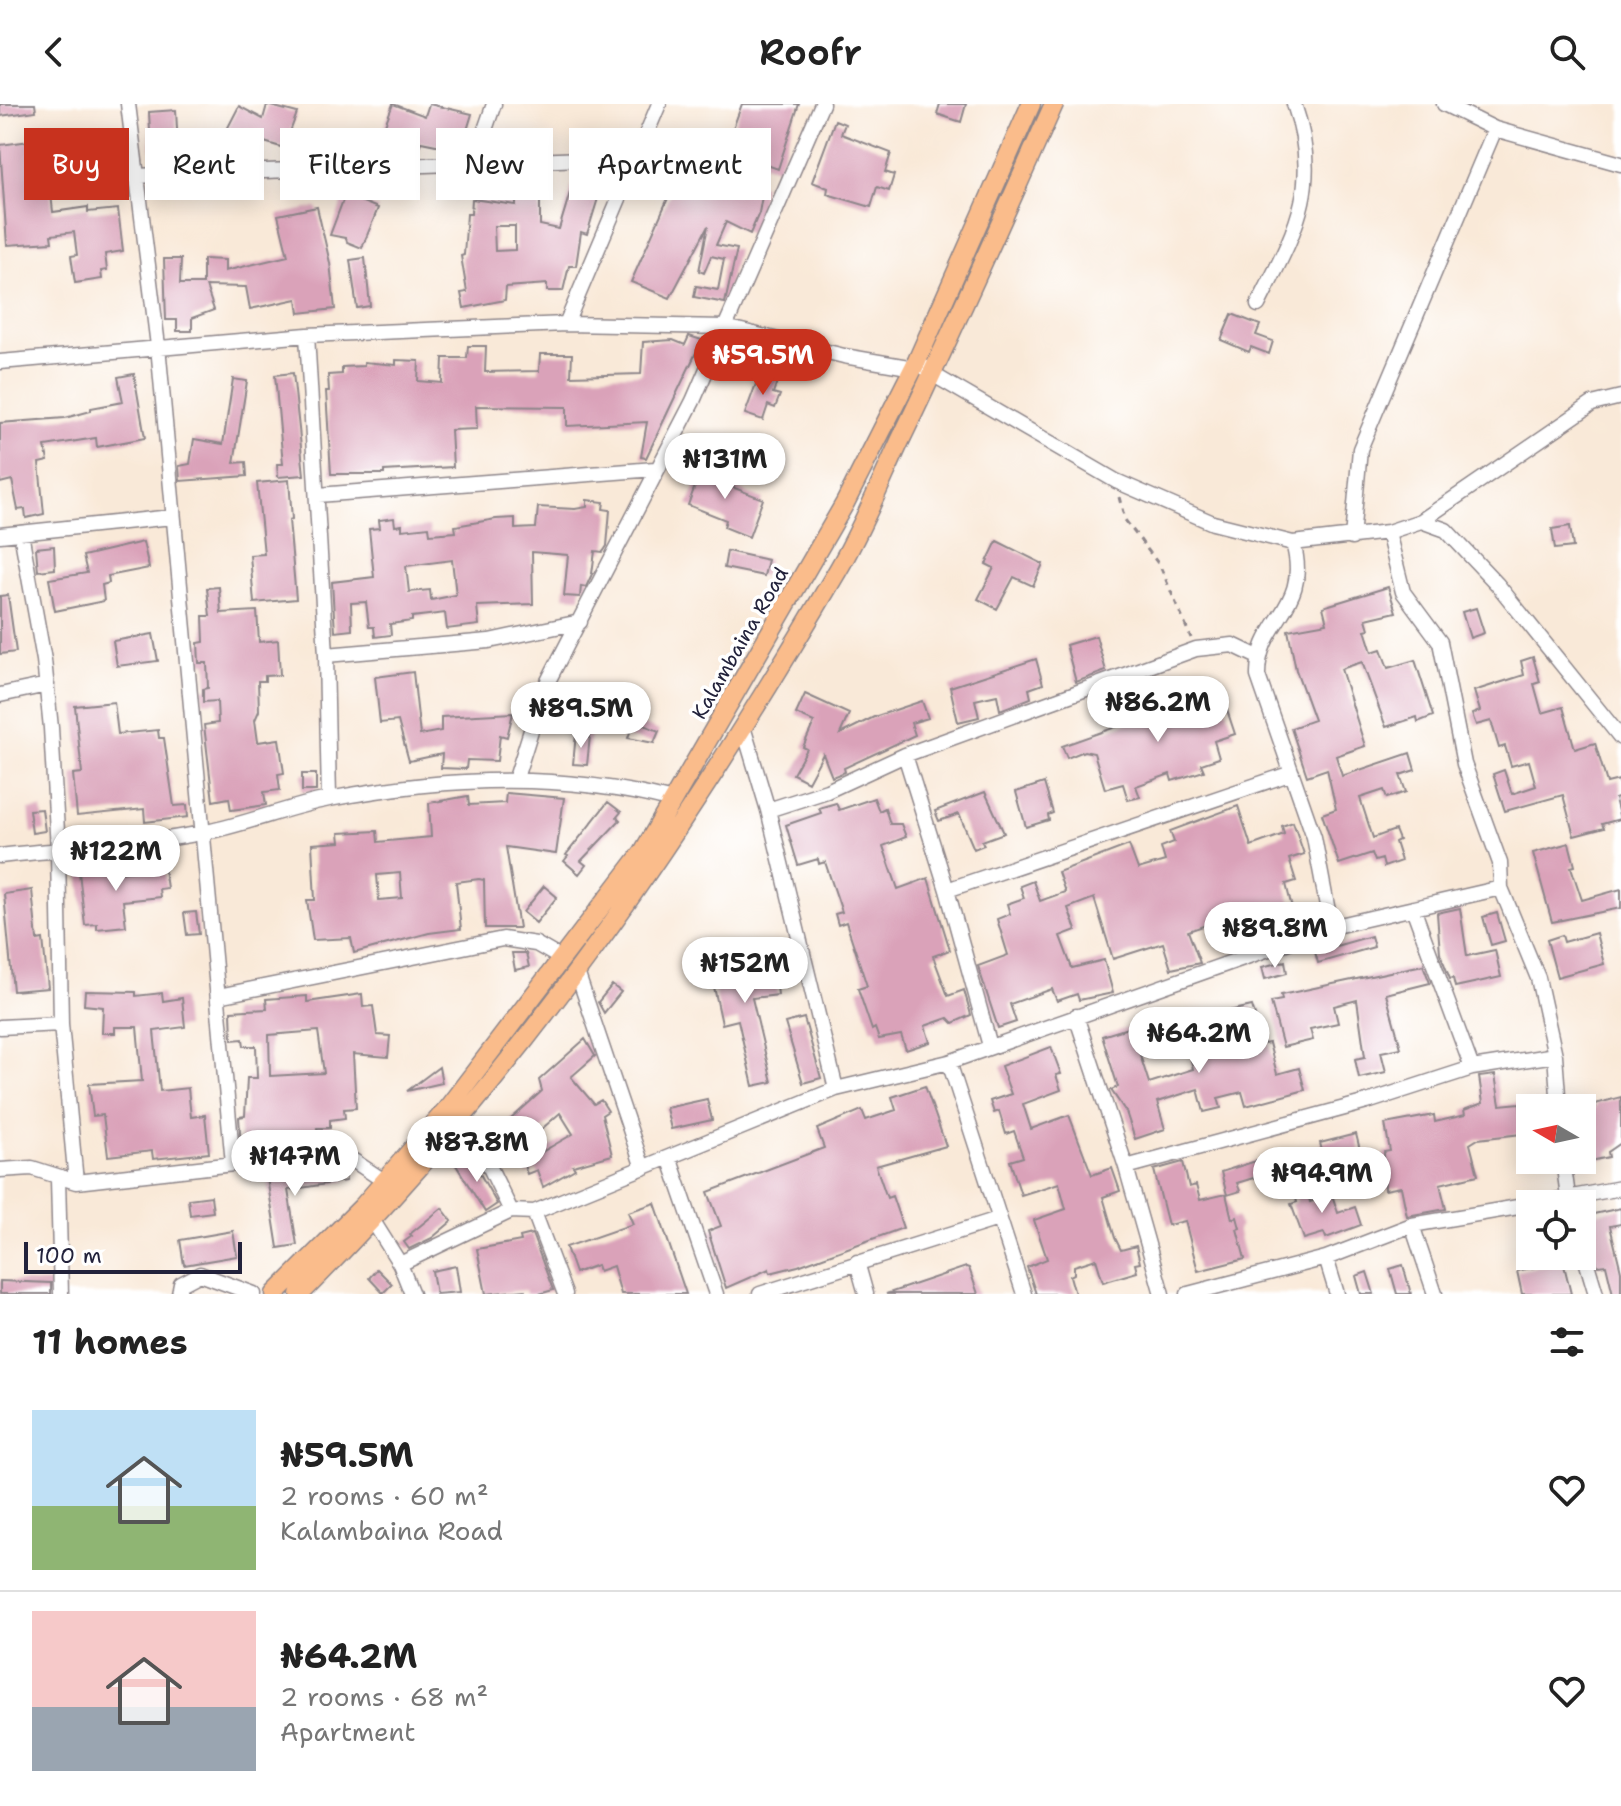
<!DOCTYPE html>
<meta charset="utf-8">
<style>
:root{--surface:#fff;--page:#f2f2f2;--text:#222;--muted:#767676;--line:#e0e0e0;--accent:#c8321e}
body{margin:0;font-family:"Shantell Sans",sans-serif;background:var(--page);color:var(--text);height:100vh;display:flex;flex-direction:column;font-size:30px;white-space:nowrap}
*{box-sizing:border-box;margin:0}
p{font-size:26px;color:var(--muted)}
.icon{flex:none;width:44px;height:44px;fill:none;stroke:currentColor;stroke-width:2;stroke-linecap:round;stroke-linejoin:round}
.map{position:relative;height:1190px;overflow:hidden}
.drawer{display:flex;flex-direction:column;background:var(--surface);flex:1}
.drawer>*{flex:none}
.guide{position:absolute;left:24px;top:24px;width:800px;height:72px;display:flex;gap:16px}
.needle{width:52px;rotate:279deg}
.controls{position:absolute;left:1516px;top:990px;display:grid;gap:16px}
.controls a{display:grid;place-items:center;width:80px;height:80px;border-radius:0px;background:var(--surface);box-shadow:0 4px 20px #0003;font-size:40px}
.scale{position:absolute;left:24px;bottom:20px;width:218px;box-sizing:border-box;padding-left:8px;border:4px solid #22223b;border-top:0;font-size:22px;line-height:28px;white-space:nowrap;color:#22223b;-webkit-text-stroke:6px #fff;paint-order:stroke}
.price{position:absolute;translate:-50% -68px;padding:0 18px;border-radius:28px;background:#fff;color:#222;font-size:26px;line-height:52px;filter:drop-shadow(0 2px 4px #0008)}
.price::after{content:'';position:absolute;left:50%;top:48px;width:24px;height:18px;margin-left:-12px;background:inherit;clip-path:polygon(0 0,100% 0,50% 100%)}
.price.on{background:var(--accent);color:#fff}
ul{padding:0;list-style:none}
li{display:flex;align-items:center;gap:24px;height:200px;padding:0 32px}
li+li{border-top:2px solid var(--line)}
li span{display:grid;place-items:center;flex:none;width:224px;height:160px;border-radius:0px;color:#555}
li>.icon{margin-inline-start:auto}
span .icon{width:96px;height:96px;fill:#fffc;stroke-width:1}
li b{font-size:34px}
h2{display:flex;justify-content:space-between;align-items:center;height:96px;padding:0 32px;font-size:34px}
.tag{padding:0 28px;border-radius:0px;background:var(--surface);box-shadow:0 4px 20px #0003;font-size:28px;line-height:72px}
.tag.on{background:var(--accent);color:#fff}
header{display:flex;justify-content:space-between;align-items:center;height:104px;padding:0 32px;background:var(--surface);font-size:36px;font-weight:600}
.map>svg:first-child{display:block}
.building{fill:#daa2b9;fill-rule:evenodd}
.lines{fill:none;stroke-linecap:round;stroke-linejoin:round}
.minor-casing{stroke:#8e868a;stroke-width:17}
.major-casing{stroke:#8e868a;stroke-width:21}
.path{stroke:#8e868a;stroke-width:3;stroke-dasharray:6 6;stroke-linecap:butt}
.minor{stroke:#fff;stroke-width:14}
.major{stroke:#fabc8b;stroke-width:18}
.labels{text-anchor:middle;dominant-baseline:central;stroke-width:7;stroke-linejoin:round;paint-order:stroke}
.street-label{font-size:20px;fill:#22223b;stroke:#fff}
</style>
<header><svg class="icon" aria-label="back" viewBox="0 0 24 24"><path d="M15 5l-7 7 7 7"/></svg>Roofr<svg class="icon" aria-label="search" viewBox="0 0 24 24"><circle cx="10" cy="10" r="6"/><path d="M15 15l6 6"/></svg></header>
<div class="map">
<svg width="1621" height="1190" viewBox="0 0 1621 1190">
<rect width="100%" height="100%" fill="#fff"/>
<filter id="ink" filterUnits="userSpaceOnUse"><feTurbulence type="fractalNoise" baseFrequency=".0125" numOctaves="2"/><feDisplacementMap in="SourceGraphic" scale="16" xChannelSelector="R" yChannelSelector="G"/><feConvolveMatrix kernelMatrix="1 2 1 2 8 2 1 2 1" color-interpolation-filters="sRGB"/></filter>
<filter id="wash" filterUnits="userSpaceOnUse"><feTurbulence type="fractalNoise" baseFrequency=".006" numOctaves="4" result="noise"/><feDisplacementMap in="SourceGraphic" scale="32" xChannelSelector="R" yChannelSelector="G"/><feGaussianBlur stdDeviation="1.8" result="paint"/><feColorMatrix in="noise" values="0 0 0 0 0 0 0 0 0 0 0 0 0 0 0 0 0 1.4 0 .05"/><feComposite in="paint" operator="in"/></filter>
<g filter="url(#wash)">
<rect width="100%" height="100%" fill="#f9e9d8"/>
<g id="blocks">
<path class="building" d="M0,0H35L36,7L0,12Z
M393,0L425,12L429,0L472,10L461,46L421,38L416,51L401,47L396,52L376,44Z
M742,0H799L778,65L725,46Z
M940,0H966L961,18L937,10Z
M267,1L297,9L284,44L261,37L252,54L221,37L239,2L263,15Z
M176,6L178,44L151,46L149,8Z
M835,16L845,20L841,30L891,49L885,68L894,71L889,87L877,83L871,103L827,90L828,84L812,78Z
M45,35L53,108L88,103V108L118,105L123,147L105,150L107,166L101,167L102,175L75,179L71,152L77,151L74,128L51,131L52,138L7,141L0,41Z
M691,42L713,52L704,73L716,78L736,80L737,76L764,81L759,109L750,130L726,118L716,141L737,145L725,199L694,193L696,182L718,186L724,155L711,152L704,169L699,167L708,122L670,194L631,178Z
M572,82L599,91L587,130L581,128L576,162H569L563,187H547V180L506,183L505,196L464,204L461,189L467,188L461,152L464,151L467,110H471L472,95L516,101V96H540V121L559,125ZM494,122H515V146L495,147Z
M345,91L378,104L362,144L347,138L346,134L330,131Z
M317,103L330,159L335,205L299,209L297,195L250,205L246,183L206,182L214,206L192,214V227H177V216H166L164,155H181L180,180H203V155L225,156V167L288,152L278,111Z
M365,154L370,202L357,204L350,156Z
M1232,210L1260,221L1256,231L1273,237L1269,250L1251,243L1249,248L1221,236Z
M689,232L702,236L646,354L641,353L647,318L567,322V303L476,302L477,325L451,326L453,363L384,367V370H331L326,287H329L328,271L342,270V263L364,262V258L396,261V256L419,257L418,277L442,279L443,254H467L468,242H486L485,268L539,267L540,250H572L571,272L641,270L643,238L673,236L685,241Z
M293,269L304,371L278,373L277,360H283L275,271Z
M760,269L778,275L773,289L780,291L775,304L768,301L763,316L745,310Z
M134,270L145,334L97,343L96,334L45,342L48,357L39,359L44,410L26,414L25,405L18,406L12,376L0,379V319L65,314L91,307V304L123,298L118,273Z
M233,275L247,277L234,359L246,358L247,372L180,377L179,362L190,360L194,335L223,340Z
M703,361L727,370L724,380L763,395L749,433L724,423L726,416L688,401Z
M289,376L292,415L289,416L296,495L254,499L250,451L264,450L257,379Z
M587,396L604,398L603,405L610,406L607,442L603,448L595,447L592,470L586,483L581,482L580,493L564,492L568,451L532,448L533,500L477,502L479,521L447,525L445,509L412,513V517L390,520L391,531L375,533L374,523H369L366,498L351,499L352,526L335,528L332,478L374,473L369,425L380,424L379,416L394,414L395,422L402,421V426L429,423L430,430L456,428L455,422L496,415L515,414V425L536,424L538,403L575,405L587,403ZM452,456L456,491L431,496L430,486L409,488L406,462Z
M1570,422L1573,443L1555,445L1552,425Z
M997,437L1043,460L1033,482L1014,473L997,505L978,495L994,464L986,460Z
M143,438L149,464L108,472L109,479L102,481L104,497L55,507L49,475L87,469L83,452Z
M54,442L55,465L38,467L36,444Z
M727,447L768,456L764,472L724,464Z
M219,483L221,509L257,507L259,538L278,536L280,571L265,572V577H258L259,607L255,616L258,638L279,635L284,669L278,670L280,686L264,688L266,701L231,706L229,694L213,697L204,621L218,619L217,597L203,598V585L208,584L207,559H199L198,539L204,538L203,512H210L207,484Z
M1388,483L1396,508L1366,515L1369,525L1365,526L1372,548L1381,545L1388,564L1415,556L1433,612L1418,618L1417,613L1386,623L1362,558L1341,565L1365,642L1336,652L1342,672L1410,649L1415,666L1400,671L1406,688L1387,694L1384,686L1360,694L1373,734L1395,726L1399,736L1395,738L1401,757L1384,763L1382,755L1375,757L1372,749L1339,760L1322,710L1336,705L1327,665L1307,672L1291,624L1314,616L1296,566L1288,526L1327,519L1323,503Z
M8,491L16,548L0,550V492Z
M1476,504L1484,529L1470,534L1462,508Z
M153,530L158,557L117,562L113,537Z
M1096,532L1106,567L1076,578L1066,541Z
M1533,553L1540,578L1534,580L1542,609L1563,603L1575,645L1595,639L1607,679L1619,676L1621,693L1615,695L1620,715L1602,720L1604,724L1574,732L1563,691L1505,707L1493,670L1504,666L1512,690L1536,682L1529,657L1511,662L1505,642L1499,644L1491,617L1476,621L1472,610L1480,607L1474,587L1524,571L1521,557Z
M1036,555L1043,580L1029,585L1031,594L1000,606L997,591L975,596L979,613L958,618L950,583Z
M413,568L420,631L441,627V613L513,609L507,633L500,631L497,657L467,656L466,665L441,664L442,650L409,657L398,617L380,619L375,573Z
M1207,587L1214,611L1227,606L1235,630L1214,637L1219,654L1201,660L1204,667L1172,677L1170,670L1136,682L1140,693L1128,696L1123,680L1105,685L1094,649L1084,647L1067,654L1062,642L1130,618L1128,613L1160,603L1157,596L1168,592L1171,600Z
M805,590L849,610L840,630L874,613L922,597L928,614L911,619L915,631L844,664L845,668L832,673L823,650L808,678L793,670L807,645L803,643L814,618L796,610Z
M114,598L118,630L158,626L159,634H164L174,702L187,701L188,713L145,718L144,705L77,712L73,670L82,669L75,602Z
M634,617L659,627L654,639L628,634Z
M576,630L590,632L587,661L573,660Z
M302,670H316V687H302Z
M1044,679L1053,709L1048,711L1049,716L1026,723L1016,688Z
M985,688L1004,729L982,737L984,741L974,745L959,710L939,717L935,707Z
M506,689L564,694L556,750L506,743L519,824H485L484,776L479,775L456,778L461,825L429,829L354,849L351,834L313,836L307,796H315L312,740L340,738L339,729L377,727L378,738L431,733L429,699L468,692L469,701L505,699ZM400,769L402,794L379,796L377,771Z
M874,694L879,707L885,704L890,720H901L906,733L883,742L898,785L928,774L950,846L933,852L948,892L964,886L971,911L953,919L948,914L925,922L930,938L906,946L901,931L879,935L875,924L872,926L858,885L867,882L846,818L838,821L835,810L842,808L825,758L819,760L818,755L798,761L786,721L821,709L819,704L836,699L839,706Z
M608,698L621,708L617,713L620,716L581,757L586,761L579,770L564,757L568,752L566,751Z
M1238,702L1251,742L1284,730L1282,722L1293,718L1304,750L1289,755L1296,777L1286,780L1295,816L1281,820L1282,827L1226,842L1218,817L1188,827L1200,859L1171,865L1163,839L1113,855L1094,794L1068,804L1076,826L1060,832L1072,864L1104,856L1113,889L1079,896L1077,890L1057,897L1052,885L1010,900L1016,918L998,924L978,862L1008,851L997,815L1010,810L1007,800L1024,794L1020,782L1033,777L1040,797L1065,788L1058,768L1129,741L1138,765L1165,757L1161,743L1174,738L1170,727Z
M42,705L45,727L32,729L29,706Z
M1569,739L1575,762L1571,763L1582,796L1621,785V804L1552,818L1533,749Z
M118,764V769L164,764L167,784L159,785L160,793L123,797L126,822L97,825V820L85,821L79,768Z
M544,782L557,793L536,819L523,808Z
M32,786L37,836L43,835L48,884L13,887L4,790Z
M1460,804L1467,852L1495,846L1501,873L1455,883L1453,874L1450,875L1440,849L1437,809Z
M196,808L199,830L187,831L184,809Z
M1497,809L1505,837L1491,841L1483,813Z
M1596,829L1604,860L1557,873L1547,836L1562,831L1564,838Z
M1371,832L1374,843L1318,859L1315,848Z
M512,849H526L529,863L515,866Z
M732,850L734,860L774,856L778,891L752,894L772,978L753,982L738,916L722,920L708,855Z
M1285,857L1287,869L1265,875L1262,863Z
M1423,861L1430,879L1386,890L1401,944L1381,948L1386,968L1359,974L1355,955L1365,953L1357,896L1334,902L1338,919L1310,925L1313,936L1283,943L1271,898L1282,896L1281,891Z
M612,881L621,888L604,909L598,898Z
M85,887L136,888V892L162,889L163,897L182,894L185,923L154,927L160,987L188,984L191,1013L205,1011L209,1049L153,1055L152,1047L108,1052L103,1011L93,1012L89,980L142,977L137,923H115V929H102L103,903L84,901Z
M362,890L363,903L373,902L377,931L390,932L388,953L353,950L356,1004L344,1005L345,1014L330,1016V1024H317L318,1031L263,1034V1039L241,1042L239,1013L245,1012L247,974H257L256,942H244L243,935L232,936L231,907L267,905L266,895L307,892V898ZM318,927L324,969L270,972L269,931Z
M1252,902L1264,940L1269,939L1277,970L1299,964L1305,986L1246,1002L1242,988L1218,994L1221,1004L1204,1008L1198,985L1157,998L1165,1025L1135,1035L1126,1008L1111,986L1118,983L1102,932L1131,923L1149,979L1193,965L1191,956L1241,943L1229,907Z
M804,914L821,974L803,979L785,919Z
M585,935L595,952L571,973L594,1000L601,996L608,1007L602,1011L612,1051L573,1062L575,1065L543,1083L537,1066L527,1070L523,1059L573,1030L560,1009L506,1056L489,1035L542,987L539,976Z
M1051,943L1061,970L1056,971L1061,986L1023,1000L1031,1025L1069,1011L1092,1071L1112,1064L1120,1087L1103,1093L1115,1134L1121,1146L1136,1142L1140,1159L1135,1160L1137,1168L1103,1178L1096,1155L1074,1162V1170L1070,1172L1075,1190H1036L1027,1163L1047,1155L1034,1116L1066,1105L1059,1079L1021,1091L1010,1057L1023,1053L1014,1027L1006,1030L999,1007L994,1009L990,997L1011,990L1001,962Z
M439,963L442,979L407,987Z
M1495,971L1500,1001L1520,999L1521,1010L1530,1008V1029L1478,1035L1470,1040L1478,1071L1440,1080L1446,1105L1407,1112L1401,1083L1385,1086L1384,1048L1390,1047L1385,1020L1434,1011L1435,1018L1465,1011L1464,1006L1483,999L1479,973Z
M925,982L946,1042L876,1062L887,1094L892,1092L903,1124L798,1162L770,1169L769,1165L726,1184L708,1127L721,1122L708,1088L824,1044L817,1025L862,1006L866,1016L896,1006L892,993Z
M1621,993V1039L1608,1048L1609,1053L1582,1059V1011L1596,1003L1595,1000Z
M707,995L712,1016L671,1025L666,1004Z
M1356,1030L1360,1046L1349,1049L1351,1056L1326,1062L1320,1039Z
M470,1052L497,1100L485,1108L456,1061Z
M1256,1057L1260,1072L1237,1079L1240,1087L1227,1091L1221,1068Z
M1183,1058L1189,1083L1196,1081L1200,1096L1226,1090L1232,1115L1237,1113L1240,1124L1237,1125L1245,1155L1198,1167L1185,1117L1168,1121L1154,1066Z
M336,1063L345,1065L346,1077L288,1086L297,1141L278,1144L267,1074Z
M1305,1080L1310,1098L1332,1091L1338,1109L1355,1103L1361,1121L1326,1134L1324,1129L1304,1135L1291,1100L1297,1098L1293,1083Z
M211,1092L213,1108L190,1111L188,1095Z
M655,1099L686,1190H621L613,1162L599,1167L597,1161L575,1169L566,1143L633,1120L628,1108Z
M442,1104L452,1117L432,1134L409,1145L404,1138L412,1132L410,1130Z
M1621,1104V1120L1610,1122L1621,1167V1190H1613L1606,1161L1598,1162L1587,1135L1593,1132L1589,1111Z
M233,1127L237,1152L184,1161L180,1136Z
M532,1130L553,1186L539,1190H526L525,1186L486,1190L477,1145L521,1137L520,1133Z
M1563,1157L1571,1190H1522L1517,1167Z
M1403,1161L1411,1190H1397L1390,1165Z
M456,1162L460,1188L436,1190L432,1167Z
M966,1163L969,1164L978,1190H886Z
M377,1165L392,1180L383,1189L369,1174Z
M1367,1168L1374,1190H1361L1356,1172Z
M0,1177L51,1179V1190H0Z"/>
</g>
</g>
<g filter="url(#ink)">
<use href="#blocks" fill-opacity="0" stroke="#8e868a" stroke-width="2"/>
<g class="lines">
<defs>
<path id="minor" d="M128,0L158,242L233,1060
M1444,0L1495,25L1621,60
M473,60L494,0
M134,72L636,53
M1258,201C1294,129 1323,83 1294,0
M566,220L659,0
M307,231L326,551L329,695
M917,257L932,270L1116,377L1213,419L1293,439L1388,428L1421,417L1446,426L1497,480L1621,634
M0,258L307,231L566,220L725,223L844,252L914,264
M318,391L655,365
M1421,417L1592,300L1621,293
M1388,428L1403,488L1440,538L1464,660L1500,759L1501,784L1538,874L1555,951L1559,1004
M21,429L44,556L51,624L58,745L61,920L76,1078
M0,431L172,413
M1352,434L1360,345L1495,25
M1293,439C1312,505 1257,515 1258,572L1314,733L1331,823
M326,551L489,537L580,518
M0,591L47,581
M744,626L768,706L836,985
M905,651L947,786
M516,674L544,585L693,297L822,0
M768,706L827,687L905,651L1196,545L1233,541L1258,553
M0,752C68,744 139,742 206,728C247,720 287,703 329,695C443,673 560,667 673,697
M1413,804L1472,964
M578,871L643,1064
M218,892L503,835L536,840L562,855
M1076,912L1126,1063L1162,1190
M0,923L61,920
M990,942L947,786L1292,669
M949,958L1024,1190
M461,1017L477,1037L511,1107
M669,1053L716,1190
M1563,1056L1569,1100
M1126,1063L1367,998L1472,964L1555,951
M0,1066L32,1064L76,1078L321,1050L354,1057L384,1077
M58,1075L61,1190
M1534,1100L1621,1084
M534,1108L565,1190
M373,1117L400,1160L412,1190
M1412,1121L1435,1190
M1582,1143L1596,1190
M1326,1154L1337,1190
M857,1158L866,1190
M400,1160L511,1107L534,1108L836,985L949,958L1331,823L1501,784
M179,1190L181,1180L200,1170L254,1190
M760,1190L998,1115
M1188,1190L1326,1154L1412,1121L1530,1101"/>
<path id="major" d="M275,1190L363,1102L446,1006L643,748L845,399L917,257L1031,0
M300,1190C519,972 683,731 838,466C862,425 880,380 900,337C954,226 1003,113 1054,0"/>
</defs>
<use href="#minor" class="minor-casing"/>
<use href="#major" class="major-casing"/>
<path class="path" d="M1119,393L1125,416L1160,462L1191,534"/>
<use href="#minor" class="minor"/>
<use href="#major" class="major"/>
</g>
</g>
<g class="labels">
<g class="street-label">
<text transform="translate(740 539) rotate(-60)">Kalambaina Road</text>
</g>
</g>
</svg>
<div class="controls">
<a><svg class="needle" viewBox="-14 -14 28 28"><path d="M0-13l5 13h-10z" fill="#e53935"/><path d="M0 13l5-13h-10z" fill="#767676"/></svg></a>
<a><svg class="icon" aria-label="locate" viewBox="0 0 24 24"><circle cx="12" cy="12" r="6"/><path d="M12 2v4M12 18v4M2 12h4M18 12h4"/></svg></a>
</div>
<div class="scale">100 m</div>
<b class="price on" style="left:763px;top:293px">₦59.5M</b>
<b class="price" style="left:725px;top:397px">₦131M</b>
<b class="price" style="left:1158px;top:640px">₦86.2M</b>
<b class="price" style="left:581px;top:646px">₦89.5M</b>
<b class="price" style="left:116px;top:789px">₦122M</b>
<b class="price" style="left:1275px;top:866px">₦89.8M</b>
<b class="price" style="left:745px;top:901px">₦152M</b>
<b class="price" style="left:1199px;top:971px">₦64.2M</b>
<b class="price" style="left:477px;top:1080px">₦87.8M</b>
<b class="price" style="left:295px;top:1094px">₦147M</b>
<b class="price" style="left:1322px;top:1111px">₦94.9M</b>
<div class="guide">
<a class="tag on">Buy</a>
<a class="tag">Rent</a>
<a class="tag">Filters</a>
<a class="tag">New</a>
<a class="tag">Apartment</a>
</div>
</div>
<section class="drawer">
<h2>11 homes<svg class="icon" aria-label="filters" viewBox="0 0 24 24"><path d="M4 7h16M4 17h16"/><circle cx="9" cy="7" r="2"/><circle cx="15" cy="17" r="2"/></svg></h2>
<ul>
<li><span style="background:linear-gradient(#bfe0f5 60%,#8fb573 0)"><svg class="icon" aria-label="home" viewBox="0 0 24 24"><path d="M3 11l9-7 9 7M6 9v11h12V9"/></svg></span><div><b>₦59.5M</b><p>2 rooms · 60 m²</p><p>Kalambaina Road</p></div><svg class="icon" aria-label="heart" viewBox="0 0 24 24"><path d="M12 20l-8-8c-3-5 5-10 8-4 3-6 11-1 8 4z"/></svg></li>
<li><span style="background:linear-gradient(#f6c9c9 60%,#9aa5b1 0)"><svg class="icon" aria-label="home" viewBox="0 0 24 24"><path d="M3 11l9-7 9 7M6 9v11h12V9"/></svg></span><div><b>₦64.2M</b><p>2 rooms · 68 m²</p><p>Apartment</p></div><svg class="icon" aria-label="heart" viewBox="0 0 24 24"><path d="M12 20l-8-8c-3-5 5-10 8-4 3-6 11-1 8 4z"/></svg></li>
</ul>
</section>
